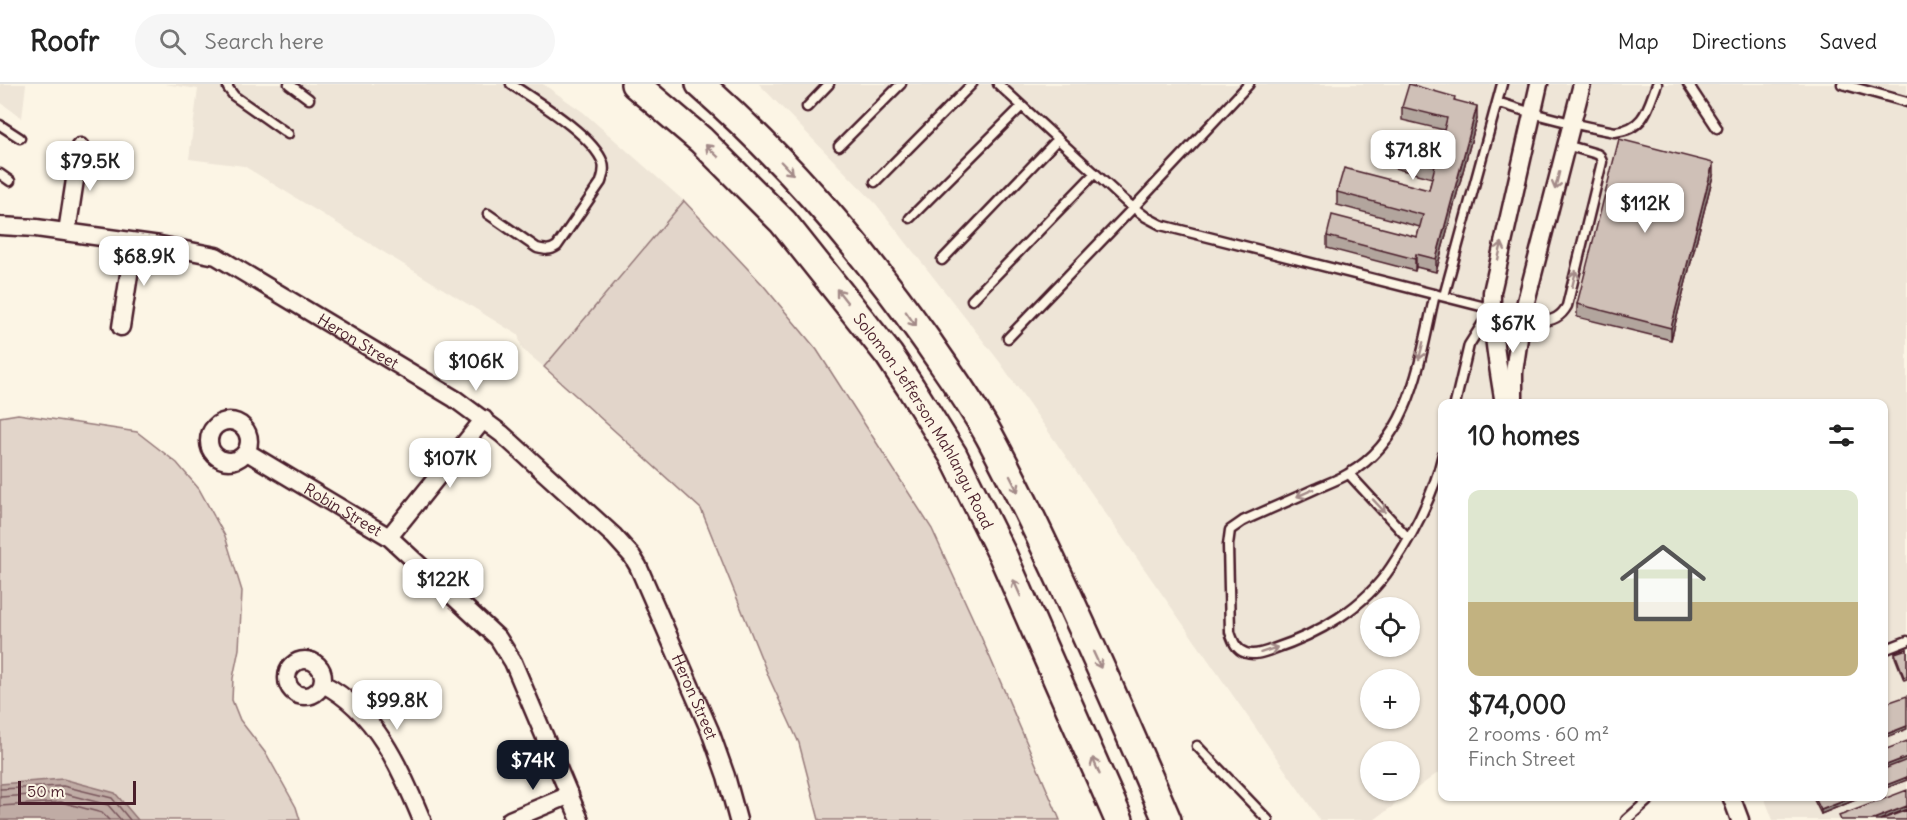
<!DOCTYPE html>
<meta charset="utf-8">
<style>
:root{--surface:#fff;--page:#f6f6f6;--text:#222;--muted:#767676;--line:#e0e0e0;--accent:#111827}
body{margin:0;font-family:Delius,sans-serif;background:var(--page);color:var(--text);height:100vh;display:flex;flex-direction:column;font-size:22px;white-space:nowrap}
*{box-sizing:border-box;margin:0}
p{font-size:20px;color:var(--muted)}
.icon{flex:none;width:33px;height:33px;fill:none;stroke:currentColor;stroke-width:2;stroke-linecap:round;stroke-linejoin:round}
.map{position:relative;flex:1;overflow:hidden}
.panel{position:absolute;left:1438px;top:315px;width:450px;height:402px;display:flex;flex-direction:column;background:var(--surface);border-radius:12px;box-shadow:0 2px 4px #0004}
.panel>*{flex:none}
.buttons{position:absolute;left:1360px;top:513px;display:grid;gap:12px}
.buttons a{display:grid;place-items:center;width:60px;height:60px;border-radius:50%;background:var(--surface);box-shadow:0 2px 4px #0004;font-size:30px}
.scale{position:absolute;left:18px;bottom:15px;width:118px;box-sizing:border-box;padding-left:6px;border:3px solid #4a1f2b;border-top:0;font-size:16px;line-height:21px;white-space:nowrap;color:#4a1f2b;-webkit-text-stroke:4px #fcf5e5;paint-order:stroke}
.price{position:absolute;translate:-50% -51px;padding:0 14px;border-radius:12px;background:#fff;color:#222;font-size:20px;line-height:39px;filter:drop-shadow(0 2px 3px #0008)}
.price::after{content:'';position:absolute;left:50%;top:36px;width:18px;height:14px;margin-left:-9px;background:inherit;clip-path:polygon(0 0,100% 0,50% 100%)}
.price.current{background:var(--accent);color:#fff}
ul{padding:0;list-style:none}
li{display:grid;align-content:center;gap:12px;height:318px;padding:0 30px}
li span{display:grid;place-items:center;height:186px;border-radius:12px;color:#555}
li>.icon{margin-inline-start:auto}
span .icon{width:108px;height:108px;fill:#fffc;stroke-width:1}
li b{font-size:26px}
h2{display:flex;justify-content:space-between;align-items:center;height:72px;padding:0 30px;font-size:26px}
header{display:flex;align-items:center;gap:36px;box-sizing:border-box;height:84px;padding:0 30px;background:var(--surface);border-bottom:2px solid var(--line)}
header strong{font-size:28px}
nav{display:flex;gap:33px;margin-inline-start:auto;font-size:21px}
.search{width:420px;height:54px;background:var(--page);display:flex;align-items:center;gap:15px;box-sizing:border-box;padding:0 21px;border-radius:33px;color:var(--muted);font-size:22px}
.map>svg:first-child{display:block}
.built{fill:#eee5d7;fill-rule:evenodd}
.green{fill:#e2d5ca;stroke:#967a7a;stroke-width:1.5}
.water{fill:#c0aca5;stroke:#917474;stroke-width:1.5}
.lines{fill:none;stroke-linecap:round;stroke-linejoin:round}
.shore{stroke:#79575c;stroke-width:1.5}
.lane-casing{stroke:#4a1f2b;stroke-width:13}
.street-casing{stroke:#4a1f2b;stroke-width:21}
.primary-casing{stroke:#4a1f2b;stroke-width:32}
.lane{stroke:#fcf5e5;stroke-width:8}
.street{stroke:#fcf5e5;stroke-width:16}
.primary{stroke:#fcf5e5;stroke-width:27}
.wall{fill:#b2a59d;stroke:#4a1f2b;stroke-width:1.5}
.shaded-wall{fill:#918680;stroke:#4a1f2b;stroke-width:1.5}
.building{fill:#cfc0b7;stroke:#4a1f2b;stroke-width:1.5}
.oneway{stroke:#a38a88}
.labels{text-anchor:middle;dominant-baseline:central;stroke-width:4.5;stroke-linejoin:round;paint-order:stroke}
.street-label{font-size:16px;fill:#4a1f2b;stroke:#fcf5e5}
</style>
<header>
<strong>Roofr</strong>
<div class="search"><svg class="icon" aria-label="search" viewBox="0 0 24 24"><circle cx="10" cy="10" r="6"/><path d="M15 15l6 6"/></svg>Search here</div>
<nav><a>Map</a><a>Directions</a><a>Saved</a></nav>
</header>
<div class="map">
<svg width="1907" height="736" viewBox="0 0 1907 736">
<rect width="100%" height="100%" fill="#fcf5e5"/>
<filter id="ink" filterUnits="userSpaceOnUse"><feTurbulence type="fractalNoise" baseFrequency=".0167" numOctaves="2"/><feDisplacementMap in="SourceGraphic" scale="12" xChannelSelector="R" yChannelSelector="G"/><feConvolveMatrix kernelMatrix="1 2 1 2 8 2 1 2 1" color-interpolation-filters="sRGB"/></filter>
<g filter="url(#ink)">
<path class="built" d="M0,0H26L22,34L0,18Z
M164,0H543L583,28L684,117L544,283L522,265L518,251L244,82L189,75L198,5Z
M759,0H1907V736H1773L1764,713L1884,712V320H1443V685L1374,736H1320L999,277L876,120ZM1371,524H1410V562H1371ZM1371,596H1410V634H1371ZM1371,668H1410V706H1371Z"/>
<path class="green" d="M684,117L763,201L817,266L932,445L979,548L1060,736H819L799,659L770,596L701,425L544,283Z
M18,330L137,348L177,379L199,405L225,452L242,507L239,565L233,594L232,616L240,636L267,671L296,723L300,736H0V333Z"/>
<path class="water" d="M63,695L115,709L138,736H0V700Z"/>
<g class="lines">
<path class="shore" d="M0,705L63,702L112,714L130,736
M0,713L62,709L108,721L121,736
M0,722L61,718L102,729L109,736"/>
<defs>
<path id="lane" d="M228,0V4L234,12L288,50
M289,0L309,15
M998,0L1126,118L1146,133L1161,141L1540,237C1553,237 1561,233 1567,222L1602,78L1600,72L1597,70L1566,61
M1688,0L1717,44
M1842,0L1907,18
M1497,18C1536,31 1575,41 1615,48C1645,45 1648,23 1657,0
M807,23L829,0
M0,41L20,54
M839,62L901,0
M0,90L10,97
M875,98L972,0
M488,130L537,164C545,166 550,167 557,162L601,98C603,91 605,86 603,79C593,51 536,17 511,0
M910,134L1022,22
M942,176L1058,55
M1435,210C1420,274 1412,354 1348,390C1338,396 1326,400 1315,405C1291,416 1267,426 1243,437L1230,446L1228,461L1230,548C1233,557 1236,566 1246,569C1254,572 1265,568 1273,565C1318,550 1364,524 1391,483C1414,449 1434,410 1443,370
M1444,212L1502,0
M972,216L1095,89
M1008,254L1133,124L1249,0
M1455,320L1469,261L1490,228
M1349,390L1408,454
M1884,566L1907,557
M1197,662L1268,736
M1626,736L1653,712"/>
<g id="street">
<path id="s1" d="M0,142L36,144L160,161L216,172L455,315L502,350L614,452L632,472L638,482L710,647L726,692L738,736"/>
<path d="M67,148L80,63"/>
<path d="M121,243L134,158"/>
<path d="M1504,320C1498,283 1491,245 1492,208L1539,0"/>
<path d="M1514,320V288L1522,233L1582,0"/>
<circle cx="229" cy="357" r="20"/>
<path id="s2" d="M247,368L389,453L498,554L513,578L580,736"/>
<path d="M389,453L484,335"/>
<circle cx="305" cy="594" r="18"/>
<path d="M323,600C376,627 400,684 422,736"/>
<path d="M1731,712L1740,736"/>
<path d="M510,736L570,711"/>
</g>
<g id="primary">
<path id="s3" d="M635,0L701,56L783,138L889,271L911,304L953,371L1003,472L1119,736"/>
<path d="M700,0C786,76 862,164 928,258C949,289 972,320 990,353C1018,405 1043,458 1068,512C1102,586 1135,661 1167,736"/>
</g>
</defs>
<use href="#lane" class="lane-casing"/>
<use href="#street" class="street-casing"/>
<use href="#primary" class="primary-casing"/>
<use href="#lane" class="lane"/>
<use href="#street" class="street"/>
<use href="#primary" class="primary"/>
</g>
<path class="wall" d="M1455,16L1477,35L1436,188L1416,183L1415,187L1327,164V152L1417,153L1420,143L1337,121V108L1429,106L1432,94L1394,84V71L1441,58L1444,46L1402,36V23Z
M1713,92L1671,256L1577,233V220Z
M1907,565V595L1904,596L1895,573V569Z
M1811,712H1865L1821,730L1814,716V713L1811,714Z"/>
<path class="shaded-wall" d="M1477,22V35L1436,188V175Z
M1713,79V92L1671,256V244Z
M1416,170V183L1415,187V175Z
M1907,642V645L1884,654V651Z
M1907,673V677L1884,686V682Z
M1907,693V696L1884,705V702Z
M1856,712H1865L1821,730V726Z
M1907,722V725L1880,736H1871Z"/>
<path class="building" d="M1409,0L1455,13L1454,16L1477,22L1436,175L1416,170L1415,175L1327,152L1332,131L1417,153L1423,131L1337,108L1344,84L1429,106L1435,82L1394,71L1400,48L1441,58L1447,34L1402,23Z
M1619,55L1713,79L1671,244L1577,220Z
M1907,565V592L1904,593L1895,569Z
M1907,612V642L1884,651V620Z
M1907,657V673L1884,682V666Z
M1907,676V693L1884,702V685Z
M1907,706V722L1871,736H1841L1839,732Z
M1814,712H1856L1821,726Z
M1907,726V736H1880Z"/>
<defs><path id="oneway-shaft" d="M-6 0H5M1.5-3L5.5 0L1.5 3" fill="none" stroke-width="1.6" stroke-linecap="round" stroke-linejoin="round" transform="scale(1.5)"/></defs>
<g class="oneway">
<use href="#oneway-shaft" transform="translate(712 67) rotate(-136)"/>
<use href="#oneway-shaft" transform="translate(787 84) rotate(46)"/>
<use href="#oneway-shaft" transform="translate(1557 97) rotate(104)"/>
<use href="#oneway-shaft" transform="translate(1500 167) rotate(-77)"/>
<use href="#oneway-shaft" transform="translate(1574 195) rotate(-77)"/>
<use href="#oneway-shaft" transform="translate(842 212) rotate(-128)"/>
<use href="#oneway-shaft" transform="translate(911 235) rotate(55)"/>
<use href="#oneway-shaft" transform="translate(1421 267) rotate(104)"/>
<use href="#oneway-shaft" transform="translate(1014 400) rotate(63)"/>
<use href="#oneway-shaft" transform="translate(1305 409) rotate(156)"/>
<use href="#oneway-shaft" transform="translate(1379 422) rotate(47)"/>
<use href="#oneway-shaft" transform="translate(1017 504) rotate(-114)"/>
<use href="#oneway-shaft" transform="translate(1269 566) rotate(-18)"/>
<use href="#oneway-shaft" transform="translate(1097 576) rotate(65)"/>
<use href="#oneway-shaft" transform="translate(1096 682) rotate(-113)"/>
</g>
</g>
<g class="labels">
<g class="street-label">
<text stroke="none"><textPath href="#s1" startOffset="384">Heron Street</textPath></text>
<text stroke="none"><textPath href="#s3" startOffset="447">Solomon Jefferson Mahlangu Road</textPath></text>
<text stroke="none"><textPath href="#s2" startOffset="112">Robin Street</textPath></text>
<text stroke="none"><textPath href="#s1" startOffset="888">Heron Street</textPath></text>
</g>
</g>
</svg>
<div class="buttons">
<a><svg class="icon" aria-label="locate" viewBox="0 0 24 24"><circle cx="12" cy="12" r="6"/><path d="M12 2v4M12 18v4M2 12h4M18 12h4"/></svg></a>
<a>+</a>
<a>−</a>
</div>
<div class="scale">50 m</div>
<b class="price" style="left:1413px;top:97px">$71.8K</b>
<b class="price" style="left:90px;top:108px">$79.5K</b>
<b class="price" style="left:1645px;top:150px">$112K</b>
<b class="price" style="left:144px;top:203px">$68.9K</b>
<b class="price" style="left:1513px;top:270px">$67K</b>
<b class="price" style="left:476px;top:308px">$106K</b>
<b class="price" style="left:450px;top:405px">$107K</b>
<b class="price" style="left:443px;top:526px">$122K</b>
<b class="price" style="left:397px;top:647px">$99.8K</b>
<b class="price current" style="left:533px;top:707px">$74K</b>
<section class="panel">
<h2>10 homes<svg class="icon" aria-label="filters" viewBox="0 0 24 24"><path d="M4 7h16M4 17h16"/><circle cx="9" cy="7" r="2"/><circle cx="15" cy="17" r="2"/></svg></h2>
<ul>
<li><span style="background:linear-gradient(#dfe7d0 60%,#c2b280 0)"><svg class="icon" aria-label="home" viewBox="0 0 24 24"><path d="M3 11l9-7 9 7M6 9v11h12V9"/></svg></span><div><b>$74,000</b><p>2 rooms · 60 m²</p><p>Finch Street</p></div></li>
</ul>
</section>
</div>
